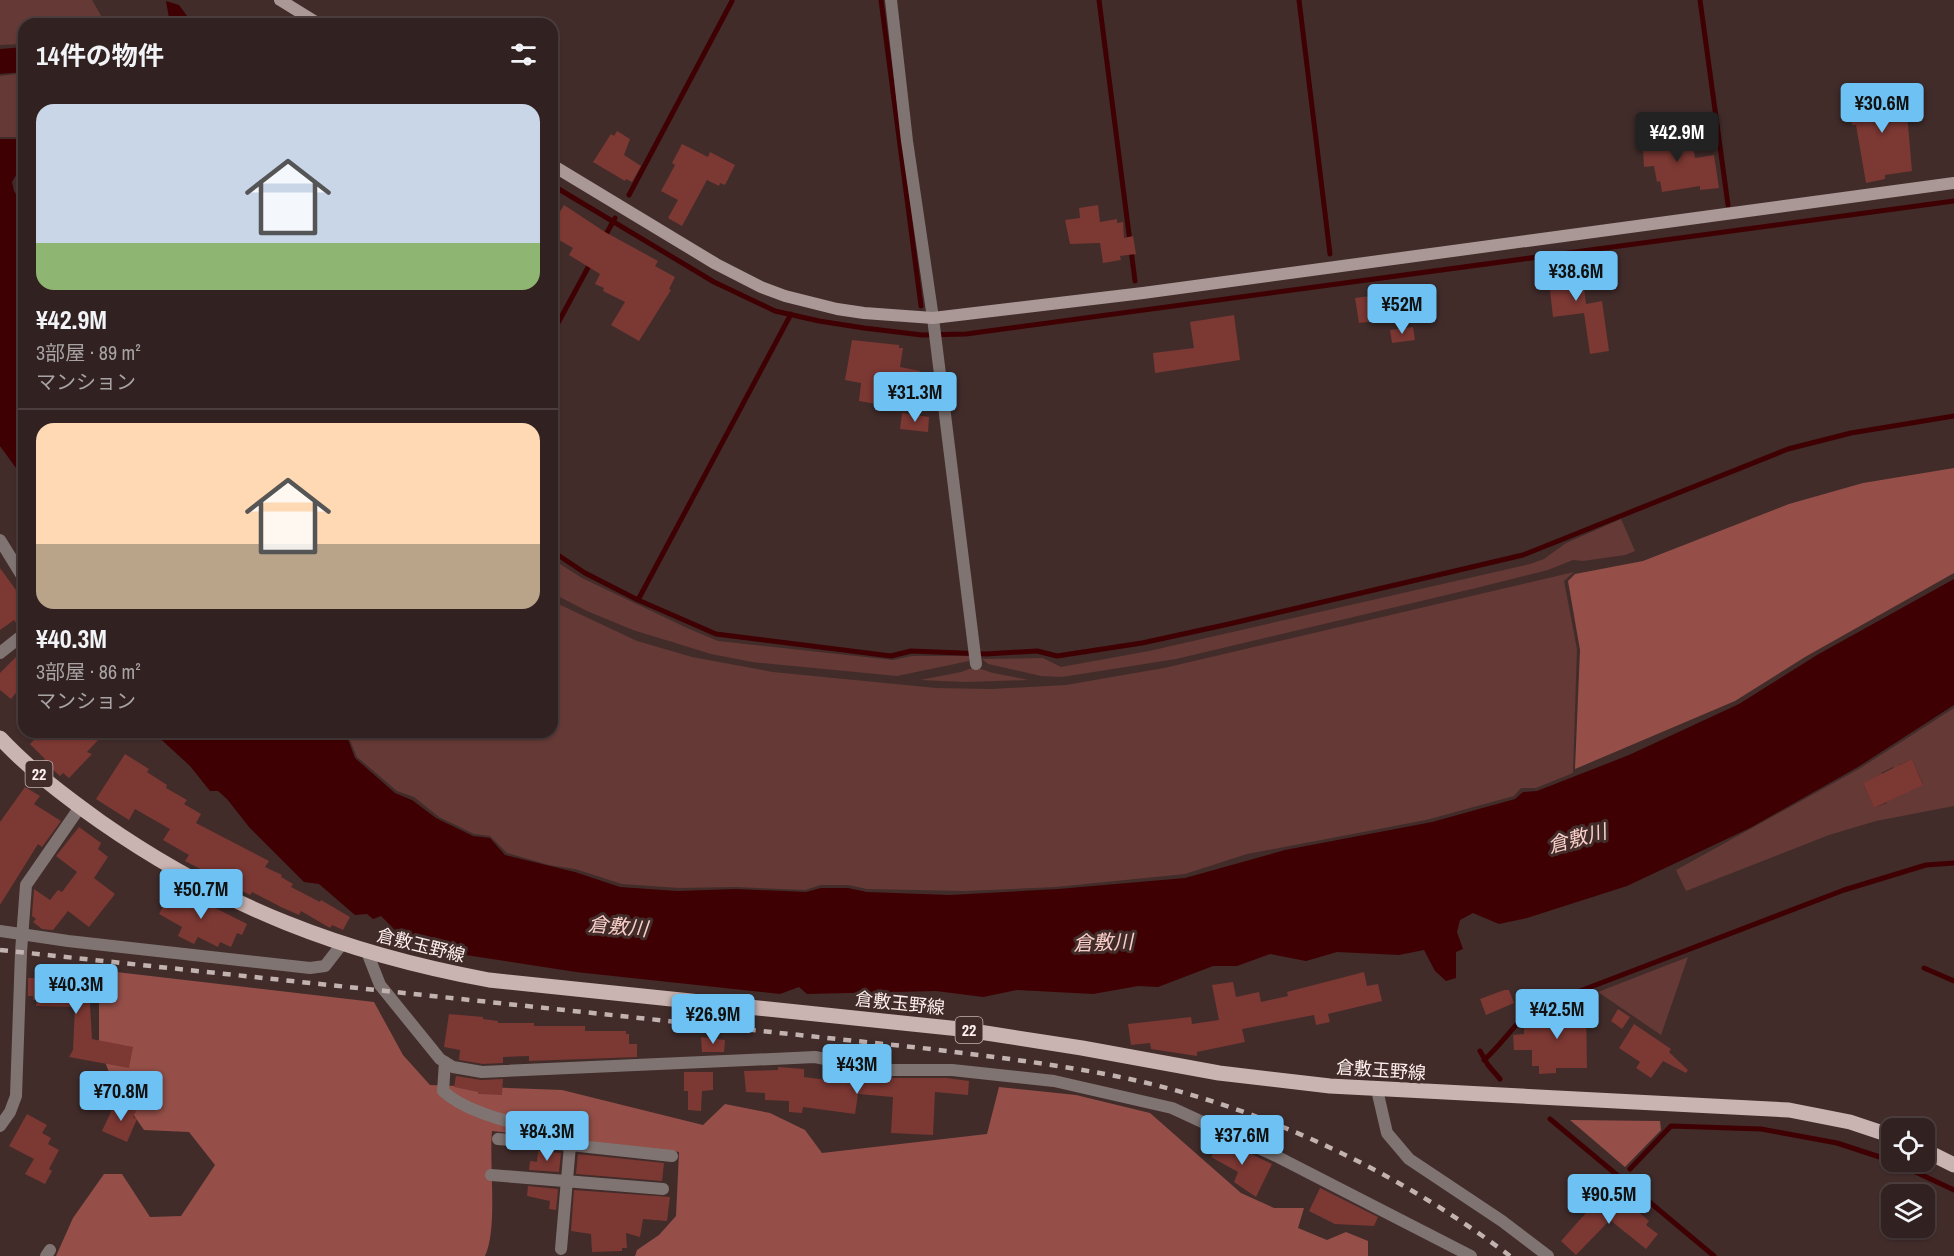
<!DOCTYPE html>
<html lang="ja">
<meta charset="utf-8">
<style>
:root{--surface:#312120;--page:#392929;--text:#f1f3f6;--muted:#a8a3a5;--line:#4c3e3e;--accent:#6ec2f3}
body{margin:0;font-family:"Archivo Narrow","Noto Sans JP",sans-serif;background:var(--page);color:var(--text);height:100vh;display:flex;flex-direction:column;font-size:22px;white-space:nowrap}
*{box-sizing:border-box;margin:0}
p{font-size:20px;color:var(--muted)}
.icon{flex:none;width:33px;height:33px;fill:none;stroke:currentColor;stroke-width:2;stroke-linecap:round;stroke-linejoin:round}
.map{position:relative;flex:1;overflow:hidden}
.drawer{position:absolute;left:18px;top:18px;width:540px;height:720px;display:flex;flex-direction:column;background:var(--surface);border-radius:18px;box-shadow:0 2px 4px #0004,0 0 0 2px var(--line)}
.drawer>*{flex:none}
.fabs{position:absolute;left:1881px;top:1118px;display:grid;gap:12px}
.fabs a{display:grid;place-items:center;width:54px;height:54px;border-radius:12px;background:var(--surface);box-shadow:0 2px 4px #0004,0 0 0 2px var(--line);font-size:30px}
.price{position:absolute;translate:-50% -51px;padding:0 14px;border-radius:6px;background:var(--accent);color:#111;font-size:20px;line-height:39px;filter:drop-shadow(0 2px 3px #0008)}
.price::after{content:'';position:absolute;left:50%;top:36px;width:18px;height:14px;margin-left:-9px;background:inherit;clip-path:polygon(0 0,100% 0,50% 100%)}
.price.current{background:#222;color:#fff}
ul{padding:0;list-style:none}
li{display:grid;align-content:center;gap:12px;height:318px;padding:0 18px}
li+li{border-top:2px solid var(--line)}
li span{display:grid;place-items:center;height:186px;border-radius:18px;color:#555}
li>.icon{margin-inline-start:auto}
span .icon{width:108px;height:108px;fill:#fffc;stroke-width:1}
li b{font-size:26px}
h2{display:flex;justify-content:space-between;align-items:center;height:72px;padding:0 18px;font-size:26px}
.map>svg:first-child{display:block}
.green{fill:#653935;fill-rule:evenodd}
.forest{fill:#954f48}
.water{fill:#3f0003}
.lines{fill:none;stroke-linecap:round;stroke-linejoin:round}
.stream{stroke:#3f0003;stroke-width:5}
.building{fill:#7c3833}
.street{stroke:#7f7472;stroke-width:12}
.secondary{stroke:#a99896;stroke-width:12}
.primary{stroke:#cab4b1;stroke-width:15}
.rail{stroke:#c2b2b0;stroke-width:4.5;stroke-dasharray:8 8;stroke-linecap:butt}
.labels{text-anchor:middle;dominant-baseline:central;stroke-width:6;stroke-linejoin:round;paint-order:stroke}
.shield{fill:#412c2a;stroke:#c4b4b2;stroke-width:1.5}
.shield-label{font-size:16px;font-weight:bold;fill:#fceeec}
.street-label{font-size:18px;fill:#fceeec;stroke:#412c2a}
.water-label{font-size:20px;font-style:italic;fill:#facfc9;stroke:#412c2a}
</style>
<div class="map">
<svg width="1954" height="1256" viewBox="0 0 1954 1256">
<rect width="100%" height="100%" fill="#412c2a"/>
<path class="green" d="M0,0H92L106,24H24V44L0,45Z
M24,73V149L16,137H0V76Z
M1621,519L1635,551L1625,555L1583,561L1573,560L1548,570L1476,588L1176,659L1062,677L1041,676L988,664L982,659L1043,658L1061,667L1149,651L1530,564L1544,559L1566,543Z
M552,559L582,578L687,628L718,641L893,660L912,656H969V661L897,676L752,662L711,654L633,630L587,611L552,593Z
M1574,572L1564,581L1577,649L1573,773L1536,788H1521L1514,796L1426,820L1247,854L1185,874L1056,887L965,891L867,889L848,885H821L805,890L736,887L679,888L622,884L575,869L549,865L507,853L490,836L474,834L439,817L414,797L397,791L357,757L349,738L343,732H552V601L637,641L692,657L773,672L936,688L992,689L1066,685L1164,668Z
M975,667L993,673L1029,680L965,682L920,680L961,672Z
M1954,708V806L1876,821L1829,835L1686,891L1676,870L1859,769ZM1912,759L1923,784L1910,790L1899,765ZM1893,767L1905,793L1892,798L1881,773ZM1876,777L1887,803L1874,808L1863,783Z
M1688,957L1661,1035L1598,992Z"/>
<path class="forest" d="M1954,468V573L1805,657L1735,701L1575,769L1580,650L1568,581L1575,574L1643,561L1789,504L1863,483Z
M99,970L374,1002L403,1055L430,1085L562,1090L703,1125L725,1104L770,1113L805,1130L822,1153L987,1134L999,1087L1076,1095L1150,1113L1241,1193L1274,1208H1304L1298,1228L1327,1240L1346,1232L1368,1241V1256H635L637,1250L659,1235L676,1216L679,1152L492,1131C489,1163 498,1229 485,1256H56L73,1218L104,1174H122L150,1217L181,1216L215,1165L189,1132L144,1130L115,1088L99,1046Z
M1570,1120L1660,1121L1661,1130L1625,1167Z"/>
<path class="water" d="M166,1L179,5L190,20L215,24H170Z
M24,47V72L0,74V49Z
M0,139H16C29,161 24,162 12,182L14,191L24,207V479L0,446Z
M1954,579V705L1858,767L1750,828L1627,886L1527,918L1499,924L1473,913L1460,920L1457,932L1463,949L1456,952V978L1446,981L1435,971L1424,950L1399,955L1337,952L1306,961L1270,954L1237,966H1213L1158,987L1138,986L1093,994L1017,990L983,997L936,991L807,994L799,987L780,994L576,972L459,954L426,946L395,930L381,916L373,919L367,914L355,915L319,884L304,882L249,827L227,799L218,791H210L190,766L153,732H340L348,739L355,758L395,793L412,800L436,818L473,836L490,838L505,855L575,872L620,887L677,891L736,889L806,892L821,888H848L867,892L950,895L1058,889L1185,878L1285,850L1432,822L1515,799L1523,792L1537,791L1629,755L1739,704L1817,655Z"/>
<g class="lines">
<path class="stream" d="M881,0L921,306
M1099,0L1135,281
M1299,0L1330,254
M1700,0L1728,205
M552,185L714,282L775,311L819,321L864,328L922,335L966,334L1954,201
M629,195L732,1
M604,238L615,218
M552,334L591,262
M552,551L585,573L638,600L716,634L891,656L911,651L986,654L1037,651L1057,656L1142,643L1229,624L1523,555L1788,449L1851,433L1954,416
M638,600L791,314
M1924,968L1954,981
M1480,1051L1488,1065L1500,1079
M1484,1060C1502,1044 1514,1024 1533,1009L1844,890L1926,865L1954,863
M1550,1119L1714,1256
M1892,1161L1954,1190
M1630,1169L1671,1126L1761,1129L1837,1143L1892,1161"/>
</g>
<path class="building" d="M1893,90L1894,104L1906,102L1912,171L1885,175V179L1866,183L1856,125H1852L1848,97Z
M1675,128L1678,149L1693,146L1695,158L1714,155L1719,188L1700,190V186L1662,192L1660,181L1657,182L1654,166L1644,167L1642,132Z
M617,131L630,139L624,155L641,166L632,182L626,179L625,181L593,162L611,134L614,136Z
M682,144L708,157L710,152L735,165L725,185L720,183L719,186L707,180L682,226L668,218L678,200L661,191L675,165L672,163Z
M564,205L605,232L658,261L655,266L675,277L669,289L671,290L639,341L611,325L625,302L603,291L604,288L595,284L600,274L569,255L573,248L552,236V225Z
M1098,205L1100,222L1117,219V223L1123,222L1124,238L1133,236L1136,254L1120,256L1121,260L1103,263L1100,243L1070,244L1065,220L1080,218L1079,208Z
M1581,263L1586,304L1602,301L1609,351L1590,354L1584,313L1553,317L1549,282L1538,284L1536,270Z
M1387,294L1391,319L1359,323L1355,298Z
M1234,315L1240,360L1155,373L1153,353L1194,348L1190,322Z
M1413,327L1415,340L1392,343L1390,330Z
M852,340L899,345V348H903L900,367L920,371L914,405L877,399L876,404L859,401L861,383L845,380Z
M902,413L929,417L928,432L900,429Z
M0,568L24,601V626L19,627L14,620L0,630Z
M24,649V683L11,699L0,690V673Z
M28,732H90L98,740L87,752L92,754L69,778L63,773L60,776L43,761L45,759L30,744L35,739Z
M125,754L149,769L147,772L167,785L166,788L187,800L184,804L201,814L196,823L269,861L265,867L282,875L281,877L293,884L291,887L320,902L321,900L350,917L343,930L332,925L330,928L301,911L299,915L281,907L252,892L250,895L185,861L189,855L163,840L170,829L135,809L129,820L96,799Z
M1912,759L1923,785L1874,808L1863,783Z
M25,787L40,796L34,804L61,821L42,847L38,844L0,905V822Z
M79,827L101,843L98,849L108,857L94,878L115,894L89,927L68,911L53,930L42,929L33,922L36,919L32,916L34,889L50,900L58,890L62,892L77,872L56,856Z
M174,887L247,924L242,935L237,933L231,947L220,942L218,947L198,937L194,944L178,936L182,927L159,914Z
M39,966L72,967V972H75L74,988L89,987L92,1039L133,1047L129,1068L69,1057L73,1050L75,1007L36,1006L37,1000H33V996H28V978H39Z
M1364,972L1367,986L1378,984L1382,1001L1328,1014L1330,1022L1316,1025L1314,1015L1242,1029L1245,1042L1197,1052V1056L1151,1049L1150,1043L1131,1045L1128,1024L1191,1017L1192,1024L1219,1020L1212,985L1233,982L1236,997L1259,992L1261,1002L1288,996L1287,992Z
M1504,990H1509L1514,1003L1486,1015L1480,999Z
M1586,1005L1587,1068H1556V1073L1539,1074V1066H1532V1050H1514L1513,1035L1524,1034V1025H1545L1544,1011H1555V1006Z
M1618,1009L1630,1017L1622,1029L1611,1021Z
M449,1014L483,1017V1019L498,1021V1023H534V1026H585V1031H626V1034H629V1044H637V1057L529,1061V1056L503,1057V1063L483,1064L459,1060L460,1050L444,1047Z
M1634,1024L1671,1049L1669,1052L1688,1070L1686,1073L1663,1061L1651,1078L1636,1068L1640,1062L1619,1048Z
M701,1037L725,1040L724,1052H702Z
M778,1067L804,1069V1077L834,1081H844V1077L863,1080L864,1075L882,1078H947L969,1081L968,1095L935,1092L933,1135L891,1133L893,1097L858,1094L855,1114L803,1107L802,1113L789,1112V1101L765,1100V1093L746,1092L744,1071L778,1070Z
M684,1072H713V1090L702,1091L701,1111L688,1110V1091H684Z
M456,1076L481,1080L503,1079L502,1095L478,1094V1092L454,1087Z
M116,1101L136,1111L133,1117L137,1119L127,1142L102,1131Z
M27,1114L47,1125L42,1133L51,1138L48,1144L59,1150L49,1169L52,1171L45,1184L25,1174L34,1159L9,1146Z
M1218,1138L1272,1164L1256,1197L1234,1182L1238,1172L1211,1157L1213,1154L1211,1153Z
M538,1151L561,1153L559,1172L529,1170L530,1161L537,1162Z
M578,1154L664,1163L662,1181L576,1174Z
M528,1186L558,1189L556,1210L549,1209L550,1201L527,1196Z
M1320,1188L1378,1217L1374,1226L1335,1224L1309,1211Z
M574,1190L670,1197L667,1221L643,1219L640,1237L626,1233L627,1248H622V1251L592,1252L591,1234L571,1231Z
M1600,1197L1611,1208L1621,1197L1649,1221L1646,1225L1658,1234L1646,1249L1610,1220L1576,1255L1561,1241Z"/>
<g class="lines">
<path class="street" d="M891,0L907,141L933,318L976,664
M0,540L24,579
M0,653L24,634
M0,931L68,941L310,968L325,966L342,944
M367,952L380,985L440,1059L453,1067L482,1072L815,1057L882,1070H952L1054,1081L1172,1108L1276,1156L1471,1256
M445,1062L443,1091C470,1117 533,1126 570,1140V1145L672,1156
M1377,1090L1387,1133L1409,1159L1502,1221L1548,1256
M0,1126L10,1112L16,1096L21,952L26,885L80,807
M498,1139L570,1145L561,1249
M491,1175L663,1189
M46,1256L50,1250"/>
<path class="secondary" d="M280,0L319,24
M552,165L716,264L761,287L785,296L837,309L864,313L933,318L1143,293L1954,183"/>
<path class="primary" d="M0,738C30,770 66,797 101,822C223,907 343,953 489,980L960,1029L1082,1048L1219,1073L1330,1086L1789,1110L1850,1122L1892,1136
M1924,1150L1954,1165"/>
<path class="rail" d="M0,950L931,1049C1002,1058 1073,1066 1143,1082C1274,1113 1403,1175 1510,1256"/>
</g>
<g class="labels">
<g class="shield">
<rect x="25.5" y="761" width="27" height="26" rx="4.5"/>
<rect x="955.5" y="1017" width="27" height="26" rx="4.5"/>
</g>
<g class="shield-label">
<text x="39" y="774">22</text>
<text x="969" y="1030">22</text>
</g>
<g class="street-label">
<text transform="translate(421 945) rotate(14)">倉敷玉野線</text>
<text transform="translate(900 1003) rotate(6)">倉敷玉野線</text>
<text transform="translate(1381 1070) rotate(4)">倉敷玉野線</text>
</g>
<g class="water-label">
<text transform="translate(1577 838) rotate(-15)">倉敷川</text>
<text transform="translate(618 926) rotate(5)">倉敷川</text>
<text transform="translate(1103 942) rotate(-2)">倉敷川</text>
</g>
</g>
</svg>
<div class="fabs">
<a><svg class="icon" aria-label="locate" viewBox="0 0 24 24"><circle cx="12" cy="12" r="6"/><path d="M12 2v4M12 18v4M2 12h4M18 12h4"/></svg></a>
<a><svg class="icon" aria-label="layers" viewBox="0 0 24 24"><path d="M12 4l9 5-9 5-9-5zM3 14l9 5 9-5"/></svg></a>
</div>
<b class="price" style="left:1882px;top:134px">¥30.6M</b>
<b class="price current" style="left:1677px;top:163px">¥42.9M</b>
<b class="price" style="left:1576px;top:302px">¥38.6M</b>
<b class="price" style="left:1402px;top:335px">¥52M</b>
<b class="price" style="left:915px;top:423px">¥31.3M</b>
<b class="price" style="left:201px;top:920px">¥50.7M</b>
<b class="price" style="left:76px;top:1015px">¥40.3M</b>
<b class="price" style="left:1557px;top:1040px">¥42.5M</b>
<b class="price" style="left:713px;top:1045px">¥26.9M</b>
<b class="price" style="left:857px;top:1095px">¥43M</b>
<b class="price" style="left:121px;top:1122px">¥70.8M</b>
<b class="price" style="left:547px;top:1162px">¥84.3M</b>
<b class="price" style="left:1242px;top:1166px">¥37.6M</b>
<b class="price" style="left:1609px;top:1225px">¥90.5M</b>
<section class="drawer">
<h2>14件の物件<svg class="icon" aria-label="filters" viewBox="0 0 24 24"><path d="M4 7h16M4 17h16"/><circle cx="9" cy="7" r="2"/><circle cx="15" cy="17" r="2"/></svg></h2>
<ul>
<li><span style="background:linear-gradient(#c9d6e8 75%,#8fb573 0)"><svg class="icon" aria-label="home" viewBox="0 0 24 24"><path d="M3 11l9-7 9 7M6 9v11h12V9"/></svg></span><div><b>¥42.9M</b><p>3部屋 · 89 m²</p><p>マンション</p></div></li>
<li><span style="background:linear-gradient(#ffd9b3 65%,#b9a48a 0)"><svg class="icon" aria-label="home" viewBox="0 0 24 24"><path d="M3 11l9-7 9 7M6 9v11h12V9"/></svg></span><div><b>¥40.3M</b><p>3部屋 · 86 m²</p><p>マンション</p></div></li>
</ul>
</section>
</div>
